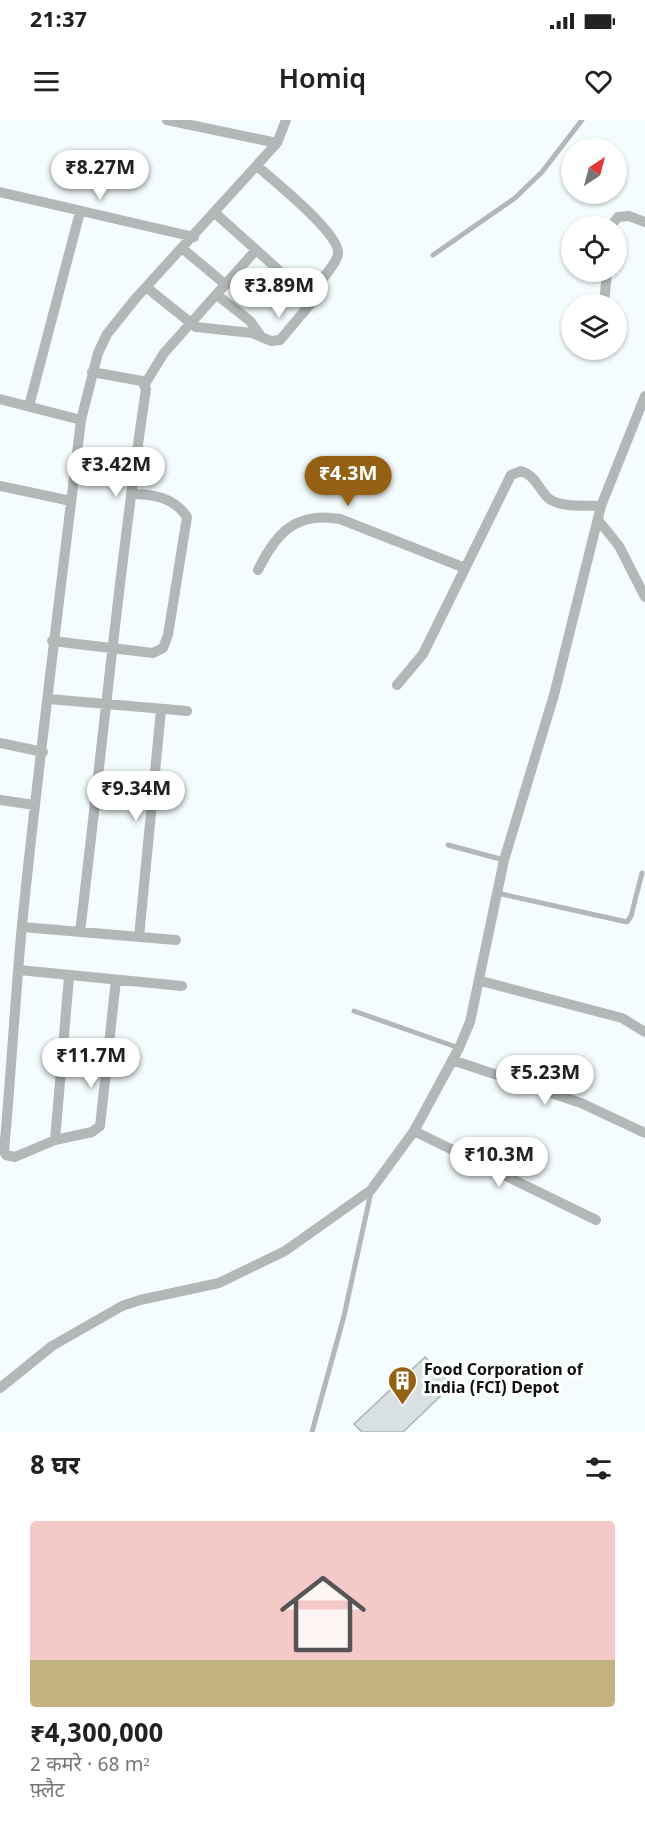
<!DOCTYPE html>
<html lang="hi">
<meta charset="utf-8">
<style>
:root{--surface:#fff;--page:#f6f6f6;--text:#222;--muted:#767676;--line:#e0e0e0;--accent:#946114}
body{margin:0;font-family:Georgia,"Noto Sans Devanagari",serif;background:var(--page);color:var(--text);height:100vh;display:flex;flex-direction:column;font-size:22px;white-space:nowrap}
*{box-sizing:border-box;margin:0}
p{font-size:20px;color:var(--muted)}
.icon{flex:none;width:33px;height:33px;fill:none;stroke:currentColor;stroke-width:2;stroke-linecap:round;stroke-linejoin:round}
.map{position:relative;height:1312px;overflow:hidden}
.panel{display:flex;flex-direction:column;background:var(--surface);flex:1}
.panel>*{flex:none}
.needle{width:39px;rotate:36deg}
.tools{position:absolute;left:561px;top:18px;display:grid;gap:12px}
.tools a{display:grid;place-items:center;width:66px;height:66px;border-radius:50%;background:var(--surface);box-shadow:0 2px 4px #0004;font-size:30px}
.price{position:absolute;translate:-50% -51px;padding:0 14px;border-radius:21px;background:#fff;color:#222;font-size:20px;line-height:39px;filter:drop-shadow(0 2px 3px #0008)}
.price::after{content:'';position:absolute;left:50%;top:36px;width:18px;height:14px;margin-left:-9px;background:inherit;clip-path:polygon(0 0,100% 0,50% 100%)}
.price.current{background:var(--accent);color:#fff}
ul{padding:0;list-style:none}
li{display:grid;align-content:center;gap:12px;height:318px;padding:0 30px}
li+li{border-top:2px solid var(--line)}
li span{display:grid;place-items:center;height:186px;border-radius:6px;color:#555}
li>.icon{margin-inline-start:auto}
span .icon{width:108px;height:108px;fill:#fffc;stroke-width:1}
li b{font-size:26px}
h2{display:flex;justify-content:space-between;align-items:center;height:72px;padding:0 30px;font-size:26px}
.status{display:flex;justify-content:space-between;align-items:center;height:42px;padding:0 30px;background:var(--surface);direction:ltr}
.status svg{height:16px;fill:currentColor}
header{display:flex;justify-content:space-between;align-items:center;height:78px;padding:0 30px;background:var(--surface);font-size:27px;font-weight:600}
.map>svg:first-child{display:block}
.building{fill:#d8e0e1;stroke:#adb4b4;stroke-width:1.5}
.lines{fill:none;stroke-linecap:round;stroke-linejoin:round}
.lane{stroke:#b4b7b8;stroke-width:5}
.street{stroke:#b4b7b8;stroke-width:10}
.labels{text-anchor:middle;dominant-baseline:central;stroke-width:6;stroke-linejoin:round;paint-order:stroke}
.poi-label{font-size:16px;font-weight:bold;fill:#0e1111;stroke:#fff;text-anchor:start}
</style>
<div class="status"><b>21:37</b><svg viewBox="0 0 49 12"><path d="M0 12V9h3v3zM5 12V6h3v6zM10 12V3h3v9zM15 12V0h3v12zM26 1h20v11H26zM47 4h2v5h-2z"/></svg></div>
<header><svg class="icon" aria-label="menu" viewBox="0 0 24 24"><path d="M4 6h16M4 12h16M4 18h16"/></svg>Homiq<svg class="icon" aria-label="heart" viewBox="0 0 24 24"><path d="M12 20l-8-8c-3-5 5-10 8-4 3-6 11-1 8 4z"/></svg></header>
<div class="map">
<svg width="645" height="1312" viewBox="0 0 645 1312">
<rect width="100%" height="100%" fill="#f4fcfd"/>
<path class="building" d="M425,1237L452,1265L403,1312H362L354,1304Z"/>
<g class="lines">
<path class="lane" d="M433,135L515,78L542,52L582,0
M448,725L504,740
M497,773L627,802L631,796L642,753
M354,891L459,928
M312,1312L344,1196L371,1072"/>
<path class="street" d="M167,0L277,23
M257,46C273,60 341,114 338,134C337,144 315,167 308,176
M0,72L194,117
M611,106L618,97L629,96L645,102
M183,129L226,165
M146,167L196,207L252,213L271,221L280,220L313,181L215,93
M217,175L250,201L260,215
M604,184L607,152
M145,264L164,233L256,130
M0,279L81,300
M29,286L80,92
M0,366L71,381
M599,401L619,426L645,477
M258,450C276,413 296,391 340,399L465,448
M52,521L153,533L163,528L168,515L187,397C174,377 152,374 131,374
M397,565L423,534L511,355L521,351C536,356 538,368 548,378C560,388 586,385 601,386
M49,579L187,591
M0,623L43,632
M0,680L35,685
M22,807L176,820
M80,812C102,631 119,449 146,269L142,261L92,252
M139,817L161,590
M19,850L182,866
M116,860L100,1006L92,1012L55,1020L15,1037L6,1035L4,1031C11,956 15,880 22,805C39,636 61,468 81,300L98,233L107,214L136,178L277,23L286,0
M481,861L622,898L645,912
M452,940L581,983L645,1013
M414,1011L596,1100
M55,1020L69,857
M0,1268L52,1226L122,1186L140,1180L219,1163L285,1131L371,1070L414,1011L459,928L470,902L504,740L554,575L601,386L645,276"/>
</g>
<defs>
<symbol id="building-pin" viewBox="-11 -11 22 30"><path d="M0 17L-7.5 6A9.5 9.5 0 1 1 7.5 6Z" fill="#946114" stroke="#fff"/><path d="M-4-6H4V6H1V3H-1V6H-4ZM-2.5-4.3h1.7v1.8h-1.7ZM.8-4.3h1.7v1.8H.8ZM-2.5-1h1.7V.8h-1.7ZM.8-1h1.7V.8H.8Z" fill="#fff"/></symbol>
</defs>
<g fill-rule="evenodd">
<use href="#building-pin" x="386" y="1244" width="33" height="45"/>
</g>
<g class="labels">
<g class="poi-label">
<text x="424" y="1251">Food Corporation of<tspan x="424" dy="18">India (FCI) Depot</tspan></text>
</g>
</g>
</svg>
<div class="tools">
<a><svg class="needle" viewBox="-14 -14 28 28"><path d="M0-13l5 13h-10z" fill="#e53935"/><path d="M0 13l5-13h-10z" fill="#767676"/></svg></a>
<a><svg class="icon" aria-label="locate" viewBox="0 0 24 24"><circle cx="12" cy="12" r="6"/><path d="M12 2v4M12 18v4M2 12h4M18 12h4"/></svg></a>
<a><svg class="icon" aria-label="layers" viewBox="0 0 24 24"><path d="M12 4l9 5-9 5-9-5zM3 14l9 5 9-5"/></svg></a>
</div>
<b class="price" style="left:100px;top:81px">₹8.27M</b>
<b class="price" style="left:279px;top:199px">₹3.89M</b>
<b class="price" style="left:116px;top:378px">₹3.42M</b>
<b class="price current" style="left:348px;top:387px">₹4.3M</b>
<b class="price" style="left:136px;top:702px">₹9.34M</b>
<b class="price" style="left:91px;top:969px">₹11.7M</b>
<b class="price" style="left:545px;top:986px">₹5.23M</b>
<b class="price" style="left:499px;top:1068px">₹10.3M</b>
</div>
<section class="panel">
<h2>8 घर<svg class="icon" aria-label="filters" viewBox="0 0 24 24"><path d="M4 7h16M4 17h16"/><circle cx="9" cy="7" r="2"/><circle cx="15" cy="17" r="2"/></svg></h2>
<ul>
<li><span style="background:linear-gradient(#f6c9c9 75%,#c2b280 0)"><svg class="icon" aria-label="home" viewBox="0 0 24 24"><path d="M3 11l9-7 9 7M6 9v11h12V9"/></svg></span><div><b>₹4,300,000</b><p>2 कमरे · 68 m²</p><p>फ़्लैट</p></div></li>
</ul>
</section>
